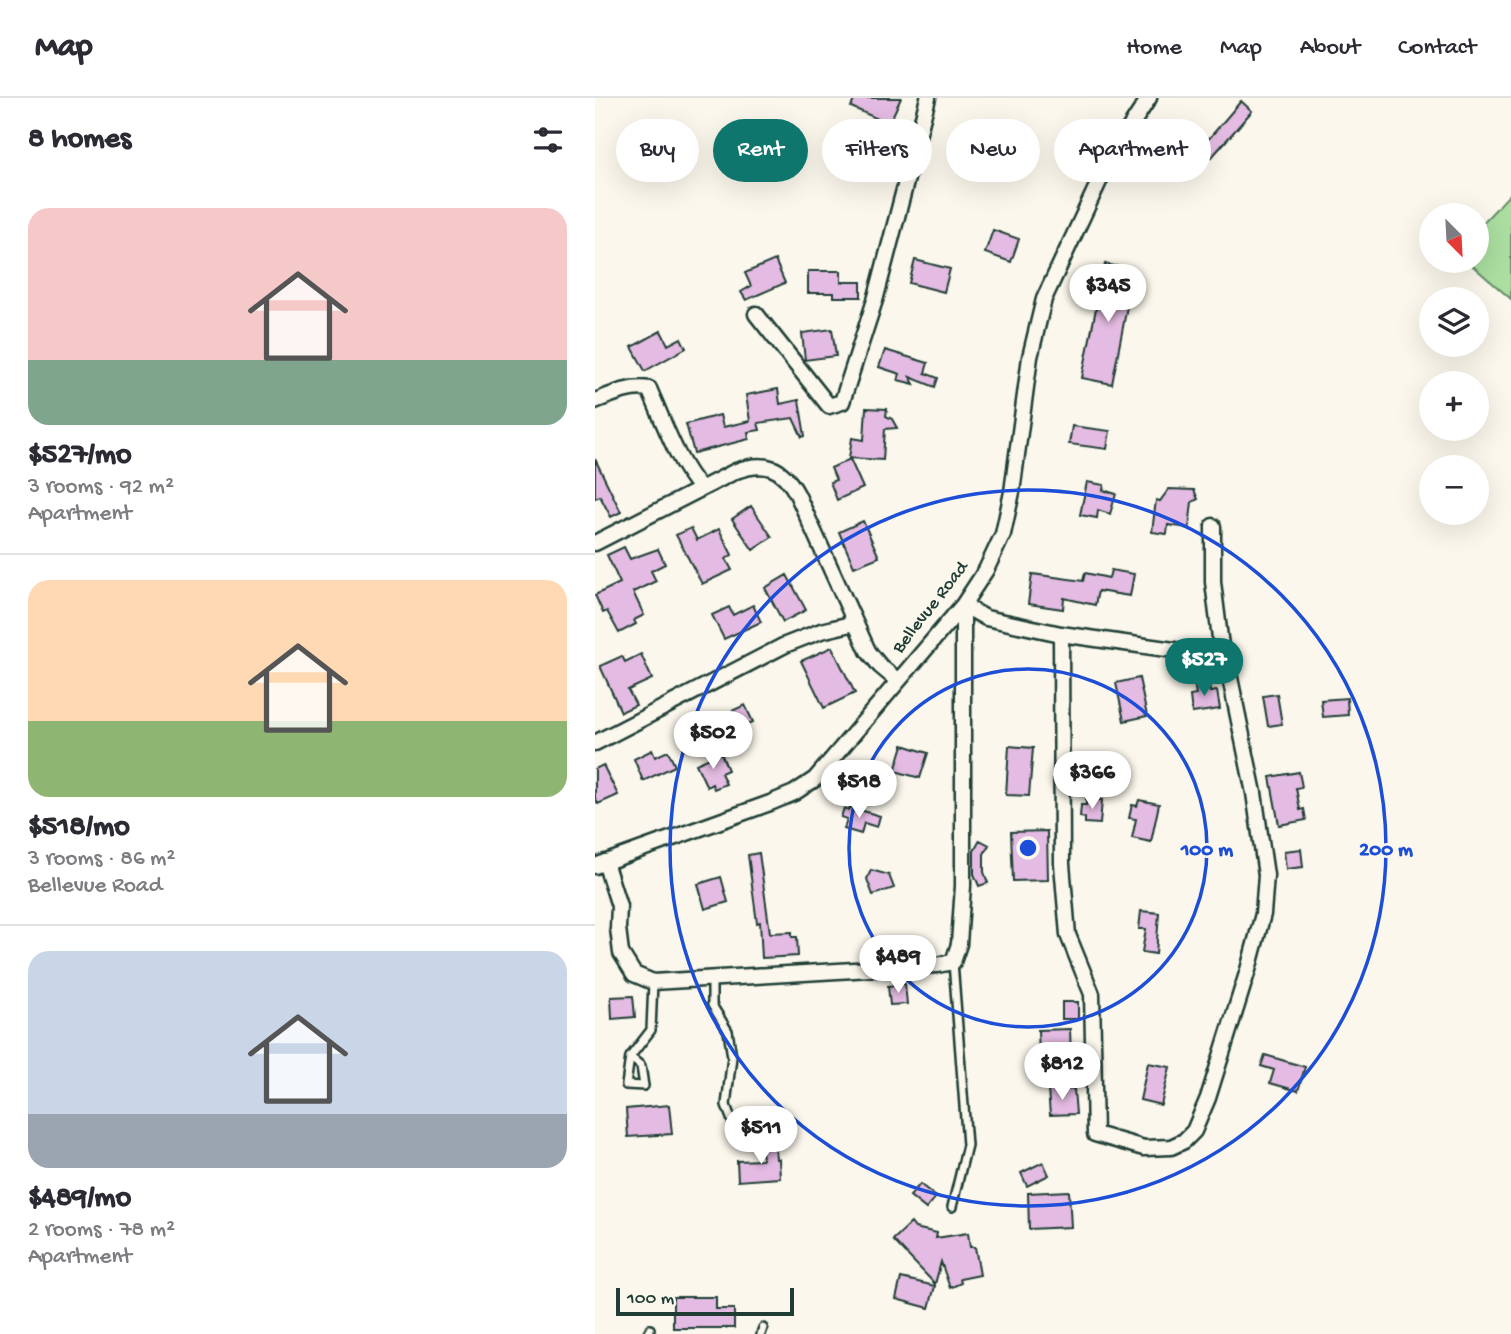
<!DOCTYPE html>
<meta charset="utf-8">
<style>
:root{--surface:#fff;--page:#f2f2f3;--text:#2b2b33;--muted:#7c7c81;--line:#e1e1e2;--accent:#0f766e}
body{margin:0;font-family:"Gochi Hand",sans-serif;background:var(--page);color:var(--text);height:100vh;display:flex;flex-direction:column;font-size:26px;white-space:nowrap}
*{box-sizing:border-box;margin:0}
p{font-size:23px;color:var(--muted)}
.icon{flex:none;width:38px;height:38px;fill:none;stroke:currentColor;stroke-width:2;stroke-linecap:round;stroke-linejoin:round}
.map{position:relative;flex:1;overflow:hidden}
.details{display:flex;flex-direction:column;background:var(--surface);width:595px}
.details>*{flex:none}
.hud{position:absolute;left:21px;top:21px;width:665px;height:63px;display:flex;gap:14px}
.needle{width:46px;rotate:156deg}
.tools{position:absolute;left:824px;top:105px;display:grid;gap:14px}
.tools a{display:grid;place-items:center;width:70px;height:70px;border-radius:50%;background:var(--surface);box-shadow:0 7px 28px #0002;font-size:35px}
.scale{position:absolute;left:21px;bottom:18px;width:178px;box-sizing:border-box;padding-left:7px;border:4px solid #1f3d34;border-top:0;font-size:19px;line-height:24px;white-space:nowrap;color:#1f3d34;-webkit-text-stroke:5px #fbf7ec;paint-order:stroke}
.price{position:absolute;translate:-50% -60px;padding:0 16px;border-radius:24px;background:#fff;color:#222;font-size:23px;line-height:46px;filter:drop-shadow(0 2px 4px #0008)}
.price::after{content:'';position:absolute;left:50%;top:42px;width:21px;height:16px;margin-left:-10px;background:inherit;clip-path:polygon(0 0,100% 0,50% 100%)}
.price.selected{background:var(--accent);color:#fff}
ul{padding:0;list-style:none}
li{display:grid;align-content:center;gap:14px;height:371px;padding:0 28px}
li+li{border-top:2px solid var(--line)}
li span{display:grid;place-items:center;height:217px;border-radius:21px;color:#555}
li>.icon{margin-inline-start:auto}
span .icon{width:126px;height:126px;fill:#fffc;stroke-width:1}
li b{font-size:30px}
h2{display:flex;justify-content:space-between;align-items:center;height:84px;padding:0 28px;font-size:30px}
.pill{padding:0 24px;border-radius:32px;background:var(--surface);box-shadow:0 7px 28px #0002;font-size:24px;line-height:63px}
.pill.selected{background:var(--accent);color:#fff}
header{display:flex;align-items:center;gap:42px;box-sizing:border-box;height:98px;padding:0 35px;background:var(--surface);border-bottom:2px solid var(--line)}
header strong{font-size:33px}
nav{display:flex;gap:38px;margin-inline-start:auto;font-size:24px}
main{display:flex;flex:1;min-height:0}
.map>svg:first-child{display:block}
.green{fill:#abdea0;stroke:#658e6a;stroke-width:2}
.building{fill:#e4bbe2;stroke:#1f3d34;stroke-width:2}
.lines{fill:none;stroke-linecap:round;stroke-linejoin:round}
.lane-casing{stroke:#1f3d34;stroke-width:12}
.street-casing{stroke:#1f3d34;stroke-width:19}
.lane{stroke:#fbf7ec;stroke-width:7}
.street{stroke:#fbf7ec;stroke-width:14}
.ring{fill:none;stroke:#1d4ed8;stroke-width:3.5}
.labels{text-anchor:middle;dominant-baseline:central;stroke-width:5;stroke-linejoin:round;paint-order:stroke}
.street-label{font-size:19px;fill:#1f3d34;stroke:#fbf7ec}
.centre{fill:#1d4ed8;stroke:#fbf7ec;stroke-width:3.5}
.ring-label{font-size:21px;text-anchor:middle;font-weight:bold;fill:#1d4ed8;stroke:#fbf7ec;stroke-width:5;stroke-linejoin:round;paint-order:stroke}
</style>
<header>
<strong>Map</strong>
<nav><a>Home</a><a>Map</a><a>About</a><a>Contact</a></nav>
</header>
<main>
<section class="details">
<h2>8 homes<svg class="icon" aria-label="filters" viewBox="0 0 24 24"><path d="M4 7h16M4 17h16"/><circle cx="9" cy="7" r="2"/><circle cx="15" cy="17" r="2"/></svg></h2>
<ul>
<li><span style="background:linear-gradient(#f6c9c9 70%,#7fa58c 0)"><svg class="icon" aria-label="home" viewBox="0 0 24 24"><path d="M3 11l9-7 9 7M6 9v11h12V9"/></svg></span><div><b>$527/mo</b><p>3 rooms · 92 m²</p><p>Apartment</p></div></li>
<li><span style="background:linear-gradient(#ffd9b3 65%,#8fb573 0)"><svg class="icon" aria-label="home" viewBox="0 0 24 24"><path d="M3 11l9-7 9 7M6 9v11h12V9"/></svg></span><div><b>$518/mo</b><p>3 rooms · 86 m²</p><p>Bellevue Road</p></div></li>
<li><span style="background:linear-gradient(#c9d6e8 75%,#9aa5b1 0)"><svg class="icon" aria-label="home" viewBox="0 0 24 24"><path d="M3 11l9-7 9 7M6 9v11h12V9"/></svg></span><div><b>$489/mo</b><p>2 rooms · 78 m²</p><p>Apartment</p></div></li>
</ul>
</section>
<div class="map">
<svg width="916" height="1236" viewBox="0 0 916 1236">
<rect width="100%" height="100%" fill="#fbf7ec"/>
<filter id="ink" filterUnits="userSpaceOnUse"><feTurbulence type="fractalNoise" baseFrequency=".0143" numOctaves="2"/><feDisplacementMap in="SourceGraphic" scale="14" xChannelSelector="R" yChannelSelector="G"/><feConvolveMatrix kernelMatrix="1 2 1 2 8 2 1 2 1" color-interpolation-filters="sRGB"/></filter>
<g filter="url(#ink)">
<path class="green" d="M916,95V201L872,163H882V131Z"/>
<path class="building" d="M260,0H306L294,26L256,9Z
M646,3L657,13L616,60L605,51Z
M398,132L424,141L416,164L390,155Z
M180,162L190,185L151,202L146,194L156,188L150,175Z
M320,162L355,171L349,194L314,185Z
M510,166L539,172L517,286L487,280Z
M213,173H246V184H266V199H239V195H213Z
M237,231L241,258L210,262L207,235Z
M66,233L73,247L86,240L91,250L50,273L37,249Z
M290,252L333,265L330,275L343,280L340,289L315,279L319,286L303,282L305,276L284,269Z
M183,291L185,306L204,302L210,338L207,339L198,320L163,325L165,332L153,334L154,341L99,355L91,326L125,317L128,329L155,323L151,297Z
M271,310L292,311L291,318L297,321L302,330L290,331L288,362L254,360L257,340L269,342Z
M477,328L515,333L512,351L474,346Z
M0,361L26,414L16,419L5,398L0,400Z
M255,361L268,390L242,402L235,384L241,382L236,370Z
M492,384L509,387L508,392L521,396L515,416L503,412L502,420L485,417Z
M574,391L599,392L603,401L597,404L594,430L573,427L572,436L557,434L561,402L565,403Z
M156,408L177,439L158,452L137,421Z
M268,423L284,459L259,469L244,434Z
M96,430L102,442L124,431L137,457L131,461L137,472L107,486L81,437Z
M29,449L35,461L63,451L70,466L56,473L61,483L38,494L49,517L39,522L41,526L24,535L12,513L8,515L0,497L25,485L12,457Z
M516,472L539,476L535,498L503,493L500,507L469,500L468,511L433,506L437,476L488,483L490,475L514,480Z
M192,477L211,512L188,524L170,490Z
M158,507L166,524L129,541L117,517L134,509L138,517Z
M237,549L260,595L229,610L206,563Z
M46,556L57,581L33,592L41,607L26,614L5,568L27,558L30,564Z
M544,580L552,618L529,623L521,585Z
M613,580L615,594L622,593L625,611L597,615L595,598L601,597L599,582Z
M682,596L687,626L673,628L668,598Z
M752,600L753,617L728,619L726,602Z
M150,607L158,624L136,634L128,617Z
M104,619L111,635L97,642L90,626Z
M308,647L333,655L325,680L300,673Z
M414,648L438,650L434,698L411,697Z
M57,652L60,659L73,653L80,668L48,683L39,661Z
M126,655L133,672L126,675L131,686L119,691L117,686L112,689L101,666Z
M8,667L23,697L3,706L0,700V671Z
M704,674L707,689L701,690L705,712L709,711L711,722L684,727L675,679Z
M491,701L507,702L505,726L490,725V720L485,719L486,707H491Z
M544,702L564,706L556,744L537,740L541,721L534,720L537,707L542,708Z
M255,709L285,718L282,729L269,725L266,736L249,731L252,721L246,719L249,710L254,712Z
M452,733L453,782L418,783L416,734Z
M385,742L394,747L389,756V774L393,785L384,788L379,776V753Z
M706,751L708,769L691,771L689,753Z
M164,755L175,835L197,834V839H202L203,858L167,860L165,824L162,825L153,757Z
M276,772L294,777L299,790L278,797L272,781Z
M126,779L133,804L110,811L103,786Z
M546,813L564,815L561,856L547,854L551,831H544Z
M310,886L312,906L295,907L293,888Z
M38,898L40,919L17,921L16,899Z
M467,904H483V921H467Z
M475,931L476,958L444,959L443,932Z
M670,957L710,969L703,993L675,985L679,972L666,968Z
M553,965L575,969L566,1007L545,1002Z
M479,991L481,1016L455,1017L453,992Z
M74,1007L77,1036L33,1039L31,1011Z
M167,1044H180L181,1061H184L185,1080L143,1083L142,1063L167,1062Z
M448,1064L454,1077L432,1088L426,1075Z
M325,1086L341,1099L331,1111L315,1098Z
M474,1093L476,1129L434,1131L433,1095Z
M316,1125L320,1130L342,1135L341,1140L373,1135L375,1149H380L385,1177L365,1181L366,1185L355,1190L346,1164L340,1186L298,1142Z
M306,1180L340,1188L334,1210L301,1201Z
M78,1199H121V1211H139V1230H78Z"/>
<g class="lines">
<defs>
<path id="lane" d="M117,881V907L133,933L137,959L131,1007L140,1031L171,1028
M35,959L46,968L49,988L31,987L35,959L56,932L58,884
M357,1109L372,1047L358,864
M52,1236L55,1231
M166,1236L168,1230"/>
<path id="street" d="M161,216L234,308L247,304L281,199L333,0
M0,303C18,296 35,288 54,291C69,324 82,364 106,391
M0,445L141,373C170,363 187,368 202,396L273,553L285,568L303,583
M466,536L614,557L628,564L618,484V428
M0,645L190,547L226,533L260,525
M10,764L24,808L23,830L26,855L39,876L58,884L342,867L358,864L364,846L368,788V507L391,520L466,536L467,766L473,837L497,896L500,1036L549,1050L576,1049L589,1043L599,1033L613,1000L653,872L668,816L671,777L659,695L634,575L628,564
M0,768L175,705L199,695L220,681L368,507L391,472L408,436L417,394L435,259L449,201L516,58L554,0"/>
</defs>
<use href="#lane" class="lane-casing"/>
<use href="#street" class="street-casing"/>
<use href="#lane" class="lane"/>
<use href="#street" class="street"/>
</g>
</g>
<g class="ring">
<circle cx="433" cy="750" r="179"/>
<circle cx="433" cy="750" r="358"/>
</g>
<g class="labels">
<g class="street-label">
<text transform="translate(336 510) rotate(-52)">Bellevue Road</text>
</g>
</g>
<circle cx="433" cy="750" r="10" class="centre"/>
<g class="ring-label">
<text x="612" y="757">100 m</text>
<text x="791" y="757">200 m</text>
</g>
</svg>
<div class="tools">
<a><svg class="needle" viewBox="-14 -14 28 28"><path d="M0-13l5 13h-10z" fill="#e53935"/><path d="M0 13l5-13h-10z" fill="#7c7c81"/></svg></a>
<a><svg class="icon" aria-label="layers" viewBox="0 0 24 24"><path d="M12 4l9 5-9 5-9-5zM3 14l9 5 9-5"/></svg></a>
<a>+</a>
<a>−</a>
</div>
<div class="scale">100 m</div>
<b class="price" style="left:513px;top:226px">$345</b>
<b class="price selected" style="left:609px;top:600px">$527</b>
<b class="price" style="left:118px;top:673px">$502</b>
<b class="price" style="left:497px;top:713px">$366</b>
<b class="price" style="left:264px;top:722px">$518</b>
<b class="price" style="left:303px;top:897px">$489</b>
<b class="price" style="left:467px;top:1004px">$812</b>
<b class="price" style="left:166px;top:1068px">$511</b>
<div class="hud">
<a class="pill">Buy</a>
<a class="pill selected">Rent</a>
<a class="pill">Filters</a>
<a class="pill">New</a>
<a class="pill">Apartment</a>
</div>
</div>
</main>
